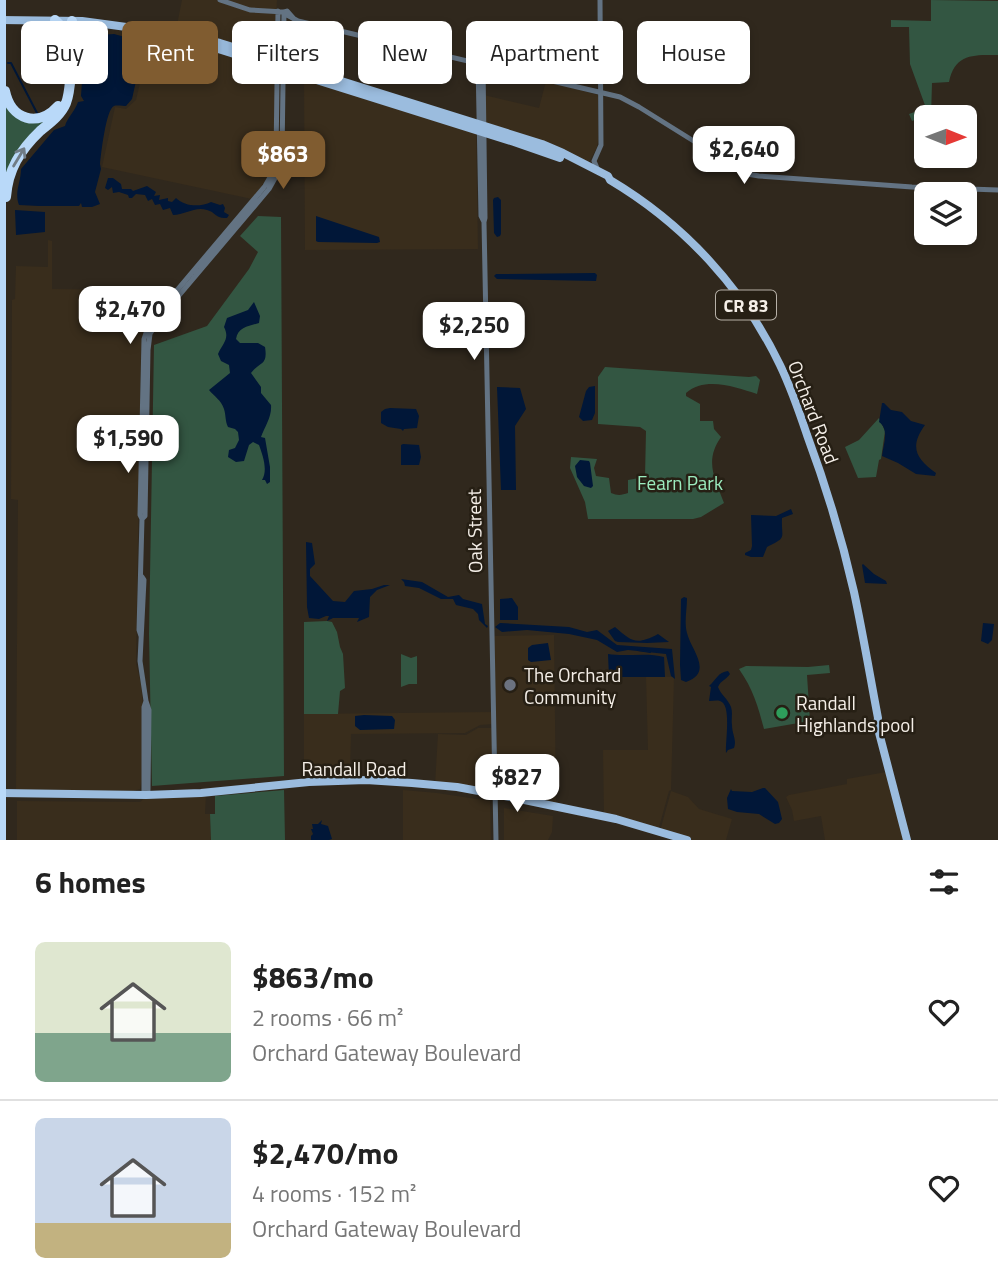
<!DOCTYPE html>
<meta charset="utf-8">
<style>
:root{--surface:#fff;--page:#f2f2f2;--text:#222;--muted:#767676;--line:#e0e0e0;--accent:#805c30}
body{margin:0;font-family:"Titillium Web",sans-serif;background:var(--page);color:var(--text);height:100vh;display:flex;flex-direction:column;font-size:26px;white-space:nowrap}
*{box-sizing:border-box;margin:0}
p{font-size:23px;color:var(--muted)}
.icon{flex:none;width:38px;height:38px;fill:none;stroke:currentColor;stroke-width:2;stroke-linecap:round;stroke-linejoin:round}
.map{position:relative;height:840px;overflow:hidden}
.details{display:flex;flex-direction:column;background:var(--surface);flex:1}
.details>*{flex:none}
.top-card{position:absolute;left:21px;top:21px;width:957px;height:63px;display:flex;gap:14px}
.needle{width:46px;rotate:91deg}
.controls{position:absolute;left:914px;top:105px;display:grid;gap:14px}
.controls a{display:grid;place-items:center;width:63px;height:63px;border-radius:10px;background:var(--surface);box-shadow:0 4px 10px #0003;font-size:35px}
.price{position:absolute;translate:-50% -60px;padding:0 16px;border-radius:14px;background:#fff;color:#222;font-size:23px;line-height:46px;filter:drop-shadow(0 2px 4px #0008)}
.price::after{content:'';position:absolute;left:50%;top:42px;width:21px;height:16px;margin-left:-10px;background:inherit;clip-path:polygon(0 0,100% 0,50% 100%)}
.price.current{background:var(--accent);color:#fff}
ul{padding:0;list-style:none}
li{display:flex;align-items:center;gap:21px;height:175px;padding:0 35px}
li+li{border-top:2px solid var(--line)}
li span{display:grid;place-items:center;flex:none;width:196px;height:140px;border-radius:10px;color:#555}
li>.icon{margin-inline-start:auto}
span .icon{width:84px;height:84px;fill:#fffc;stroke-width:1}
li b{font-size:30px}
h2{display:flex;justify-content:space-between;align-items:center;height:84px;padding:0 35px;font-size:30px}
.chip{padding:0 24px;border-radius:10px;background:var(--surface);box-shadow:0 4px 10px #0003;font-size:24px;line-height:63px}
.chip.current{background:var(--accent);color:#fff}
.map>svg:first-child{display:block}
.built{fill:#392d1c}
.green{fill:#335642}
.water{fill:#011738}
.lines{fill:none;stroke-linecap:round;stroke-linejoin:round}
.stream{stroke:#011738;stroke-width:2}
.minor{stroke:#637383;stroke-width:5}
.major{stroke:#9bbcde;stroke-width:8}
.highway{stroke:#b9d9f9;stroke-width:10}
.oneway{stroke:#707c86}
.worship-dot{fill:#6b7280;stroke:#261f14;stroke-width:2.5}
.leisure-dot{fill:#2e9e5b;stroke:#261f14;stroke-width:2.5}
.labels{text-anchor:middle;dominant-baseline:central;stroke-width:5;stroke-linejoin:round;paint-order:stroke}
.shield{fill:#261f14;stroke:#b7b1a8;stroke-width:2}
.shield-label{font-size:18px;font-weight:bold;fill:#f5efe8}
.street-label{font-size:19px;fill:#f5efe8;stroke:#261f14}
.park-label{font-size:19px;fill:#9bebbe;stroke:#261f14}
.poi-label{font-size:19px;fill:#f5efe8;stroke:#261f14;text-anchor:start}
</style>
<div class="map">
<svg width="998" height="840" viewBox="0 0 998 840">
<rect width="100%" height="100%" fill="#30281d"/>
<path class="built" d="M182,0H277L274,53L272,55L262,53L180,31L177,25Z
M151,35L205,47L274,70L276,89L275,160L269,177L252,199L102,167L115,107L126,109L136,100Z
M304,79L476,132L478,249L305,250Z
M546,81L598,95V141L597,147L589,162H585L485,125L484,95L539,108Z
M48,240L52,241V289L132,290L158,310L151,320L141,351L136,664L141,684L143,707L142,780L140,789L130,792L16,791L18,500L11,499L12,300L15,299L16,266L48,267Z
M554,635L556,803L498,790L494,636Z
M646,676L674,677L671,790L669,791L658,831L604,816L603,750H648Z
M493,712V724L480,725L465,733L351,734L350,771L304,772V714Z
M478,728H493L494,793L435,785L438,734L466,735Z
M886,772L905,840H825L821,816L794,821L792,810L786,797L789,795L847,784V779Z
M403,790L437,793L490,801L491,840H403Z
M671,791L688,797L699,809L732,819L726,840H690L660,831Z
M206,793L205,814H210L211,840H17V801L140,802L147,796Z
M504,808L553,816L552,832L548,840H504Z"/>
<path class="green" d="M931,0L998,1V55C974,55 955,53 949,82L932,83L931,117L926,116L912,121L909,114L926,108L910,64L909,27H891V20L931,21Z
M4,100L16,115L50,117L33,136L5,190Z
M258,216L281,217L284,776L152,786L149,634L154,345L207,326L249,269L258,252L240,236Z
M605,367L749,377L756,376L760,380L757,394C736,387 705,376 686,393V396L700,404V421H713L714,429L721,437C704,461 715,479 724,503L701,517L693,519H588L585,502L570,468L571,457L597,459L594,468L596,476L609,478L611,493C618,496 622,495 628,493V480L645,477L646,431L640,427L598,424V377Z
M879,418L885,431L881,459L879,460L876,477L858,478L845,447L859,440Z
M327,621L332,622L337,632L340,647L343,654L345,688L340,691L338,714H304V622Z
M401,654L411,658L417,656V684H409L401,687Z
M829,665L830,673L807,675L810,721L764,729C758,706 753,689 739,669L746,666L808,667Z
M284,790L285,840H211L210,814H215V796Z"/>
<path class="water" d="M114,34L143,42L145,48L140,63L132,99L126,106C124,106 116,105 114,106C106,109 101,154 100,164L101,169L95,192L100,204L92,207H82L81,203L79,206H39L19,205C14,192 21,182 21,169L54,130L65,126C67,118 75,111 78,102L84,101L81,96L85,36Z
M108,178H113L121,184L122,189H131L133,191L147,186L156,192L154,196L160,195L159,200L168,198V201L172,202L176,198C185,207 201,207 211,202L220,205L223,204L225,208L224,212L229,215L227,218C215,219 216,212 207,210C195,206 185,215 173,215L170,208L163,210L160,204L155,205L152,199L148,201L145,195L136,194L132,198H129L128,195L119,192L113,193L112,187L108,190L105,188Z
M498,197L501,200V234L500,236L497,237L494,233L493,200L494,198Z
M15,210L45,212V232L16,235Z
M316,216L379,237L380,242L377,243L318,242L316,241Z
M595,273L597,275L596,281L497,279L494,276L496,274H500Z
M254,302L260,316L259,323C249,326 238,327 236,339L240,343H258L265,347C268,366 260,361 251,373L261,387V393L271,405C272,417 265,426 261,437L265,438L270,467V482L267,484L265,480H262C268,470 263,456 259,445L253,442L249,445L244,461L236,462L228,457L229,450L235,448L239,440L238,432L235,429L228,427C225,421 226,415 224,409C221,400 214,396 209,390L230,373L229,365L221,361L218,354C223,343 230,339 224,327L227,318L248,310Z
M595,386V413L592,420L583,421L579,417L586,391L589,387Z
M497,387L520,388L526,409L515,426L516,490H501Z
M882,403H884L891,410L902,412L911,421L925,425C909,447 916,459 936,473L935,476L916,474L898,463L882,456C883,445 890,430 879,422Z
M390,408L416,409L419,416L417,428L404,429L403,431L401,429L388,427L381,423V412L385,409Z
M403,444L419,445L421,457L419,465H401V445Z
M580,460L589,461L590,463L593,486L591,488L584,486L577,477L575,466Z
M791,509L793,514L782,518C781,539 788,537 767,547L763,557H751L745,555V553L751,550L752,546L751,515L776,516Z
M306,542L312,543L315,564L310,569V576L333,601L345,602L354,591L372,589L384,585H390L377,590L370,597L369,617L357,622L359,618H333L327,621L329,616H326L319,619L309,618L307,607Z
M863,564L874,574L886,581L887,584L865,583L862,565Z
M401,579L422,582L448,597L459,595L463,599L482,604L485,624L488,626L487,628L479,620L478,614L473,609L456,605L453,599H441L419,588L405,586L404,582Z
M684,597L687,598C687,610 684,622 687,633C691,650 714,672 686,682L681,680L680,665L681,599Z
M512,598L518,607V620H500V599Z
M500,623L569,627L587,632L597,630L617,645L672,649L675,679L671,676L666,654L628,650L617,652L597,640L569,634L527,630L502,632L495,627Z
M983,623L994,624L992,640L988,644L981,641Z
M615,627C631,641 636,646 658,634L669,642L647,643L618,642L615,641L608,631Z
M548,643L551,660L531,662L528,660V648L532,645Z
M608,654C626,657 647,652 664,657L665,677H609Z
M728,671L730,674C726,680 721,680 718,687C721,695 728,699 731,707C733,713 731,719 732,725C732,734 737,740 734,748L728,750L726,753C725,742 732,704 720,701C717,700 713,701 709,701L711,687L709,686C716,680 718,672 728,671Z
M364,715L392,716L395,720L394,729L360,730L355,726V716Z
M503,764L525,765L524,783L521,786L506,782L504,779Z
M763,788H765L778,802L782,819L779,823L775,824L759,814L737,812L728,809L727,798L731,789L732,791L752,792Z
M322,820L321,824L328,826L332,839L329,840H311V836L313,834L311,829H313L312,824H318Z"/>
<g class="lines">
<path class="stream" d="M8,63H11L37,113
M638,650L650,652"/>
<path class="minor" d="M220,0L250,10L284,12L287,11L294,19
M284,12L287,15L298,21L620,97L639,107L737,168L747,174L759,176L912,187L998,190
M478,63L481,216L484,222
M483,64L485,218L484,222L496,840
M597,168L594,161L601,145L600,0
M142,519L145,516L148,350L150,334L160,318L269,189L279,171L282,155L284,12
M142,577L144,580L140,661L146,701L149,710L148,790L146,795
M141,636L139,630L142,519L140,515L144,339L148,327L156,315L265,186L273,172L276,156L278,11
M146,795L144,791V707L146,701"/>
<path class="major" d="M0,20L82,21L156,31L161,30L220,43L542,144L563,153L608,176L610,180C684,224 743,288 780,365C791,388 799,411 807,435C826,486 842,539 854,592C863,634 870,676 878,718L877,725L907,840
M199,43L514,142L560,158
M0,793L146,795L201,793L309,782L366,780L412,783L457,787L495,794L616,819L687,840"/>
<path class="highway" d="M55,20L63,28L66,36
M5,91C11,120 38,128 58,106
M6,197C8,170 20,150 40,131C50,123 61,115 66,103C73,85 71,42 72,21
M1,840V0"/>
</g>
<defs><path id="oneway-shaft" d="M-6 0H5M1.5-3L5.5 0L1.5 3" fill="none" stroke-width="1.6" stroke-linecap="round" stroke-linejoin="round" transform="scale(1.75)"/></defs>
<use class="oneway" href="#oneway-shaft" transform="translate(19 157) rotate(-59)"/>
<circle class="worship-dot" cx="510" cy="685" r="7"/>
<circle class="leisure-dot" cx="782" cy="713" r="7"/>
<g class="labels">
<rect class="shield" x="716" y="290.5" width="60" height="29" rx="5"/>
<g class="shield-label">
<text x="746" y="305">CR 83</text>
</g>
<g class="street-label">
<text transform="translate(814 412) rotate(69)">Orchard Road</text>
<text transform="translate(474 531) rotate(-91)">Oak Street</text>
<text x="354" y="768">Randall Road</text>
</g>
<g class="park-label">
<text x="680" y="482">Fearn Park</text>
</g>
<g class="poi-label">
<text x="524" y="674">The Orchard<tspan x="524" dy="22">Community</tspan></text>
<text x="796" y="702">Randall<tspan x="796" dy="22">Highlands pool</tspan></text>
</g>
</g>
</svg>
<div class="controls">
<a><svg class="needle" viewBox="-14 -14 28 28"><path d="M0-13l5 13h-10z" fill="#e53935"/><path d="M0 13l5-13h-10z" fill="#767676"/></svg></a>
<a><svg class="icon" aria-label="layers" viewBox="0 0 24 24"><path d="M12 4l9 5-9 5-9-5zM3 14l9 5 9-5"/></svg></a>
</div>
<b class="price" style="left:744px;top:186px">$2,640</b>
<b class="price current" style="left:283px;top:191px">$863</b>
<b class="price" style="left:130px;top:346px">$2,470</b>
<b class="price" style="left:474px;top:362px">$2,250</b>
<b class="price" style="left:128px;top:475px">$1,590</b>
<b class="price" style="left:517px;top:814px">$827</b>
<div class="top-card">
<a class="chip">Buy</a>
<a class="chip current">Rent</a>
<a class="chip">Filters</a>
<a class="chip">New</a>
<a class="chip">Apartment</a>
<a class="chip">House</a>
</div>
</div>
<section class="details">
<h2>6 homes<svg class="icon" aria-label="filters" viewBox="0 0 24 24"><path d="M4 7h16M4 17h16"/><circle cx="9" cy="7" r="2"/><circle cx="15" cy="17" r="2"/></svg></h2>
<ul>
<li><span style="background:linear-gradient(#dfe7d0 65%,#7fa58c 0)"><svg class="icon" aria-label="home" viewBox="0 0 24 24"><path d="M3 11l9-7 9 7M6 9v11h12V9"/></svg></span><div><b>$863/mo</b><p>2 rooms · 66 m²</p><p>Orchard Gateway Boulevard</p></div><svg class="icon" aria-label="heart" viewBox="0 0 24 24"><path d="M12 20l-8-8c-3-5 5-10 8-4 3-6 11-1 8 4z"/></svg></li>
<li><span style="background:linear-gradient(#c9d6e8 75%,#c2b280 0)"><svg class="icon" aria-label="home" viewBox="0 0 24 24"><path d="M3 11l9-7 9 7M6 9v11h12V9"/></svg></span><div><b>$2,470/mo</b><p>4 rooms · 152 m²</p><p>Orchard Gateway Boulevard</p></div><svg class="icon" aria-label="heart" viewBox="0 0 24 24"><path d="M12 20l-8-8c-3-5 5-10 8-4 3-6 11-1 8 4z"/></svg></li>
</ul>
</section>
